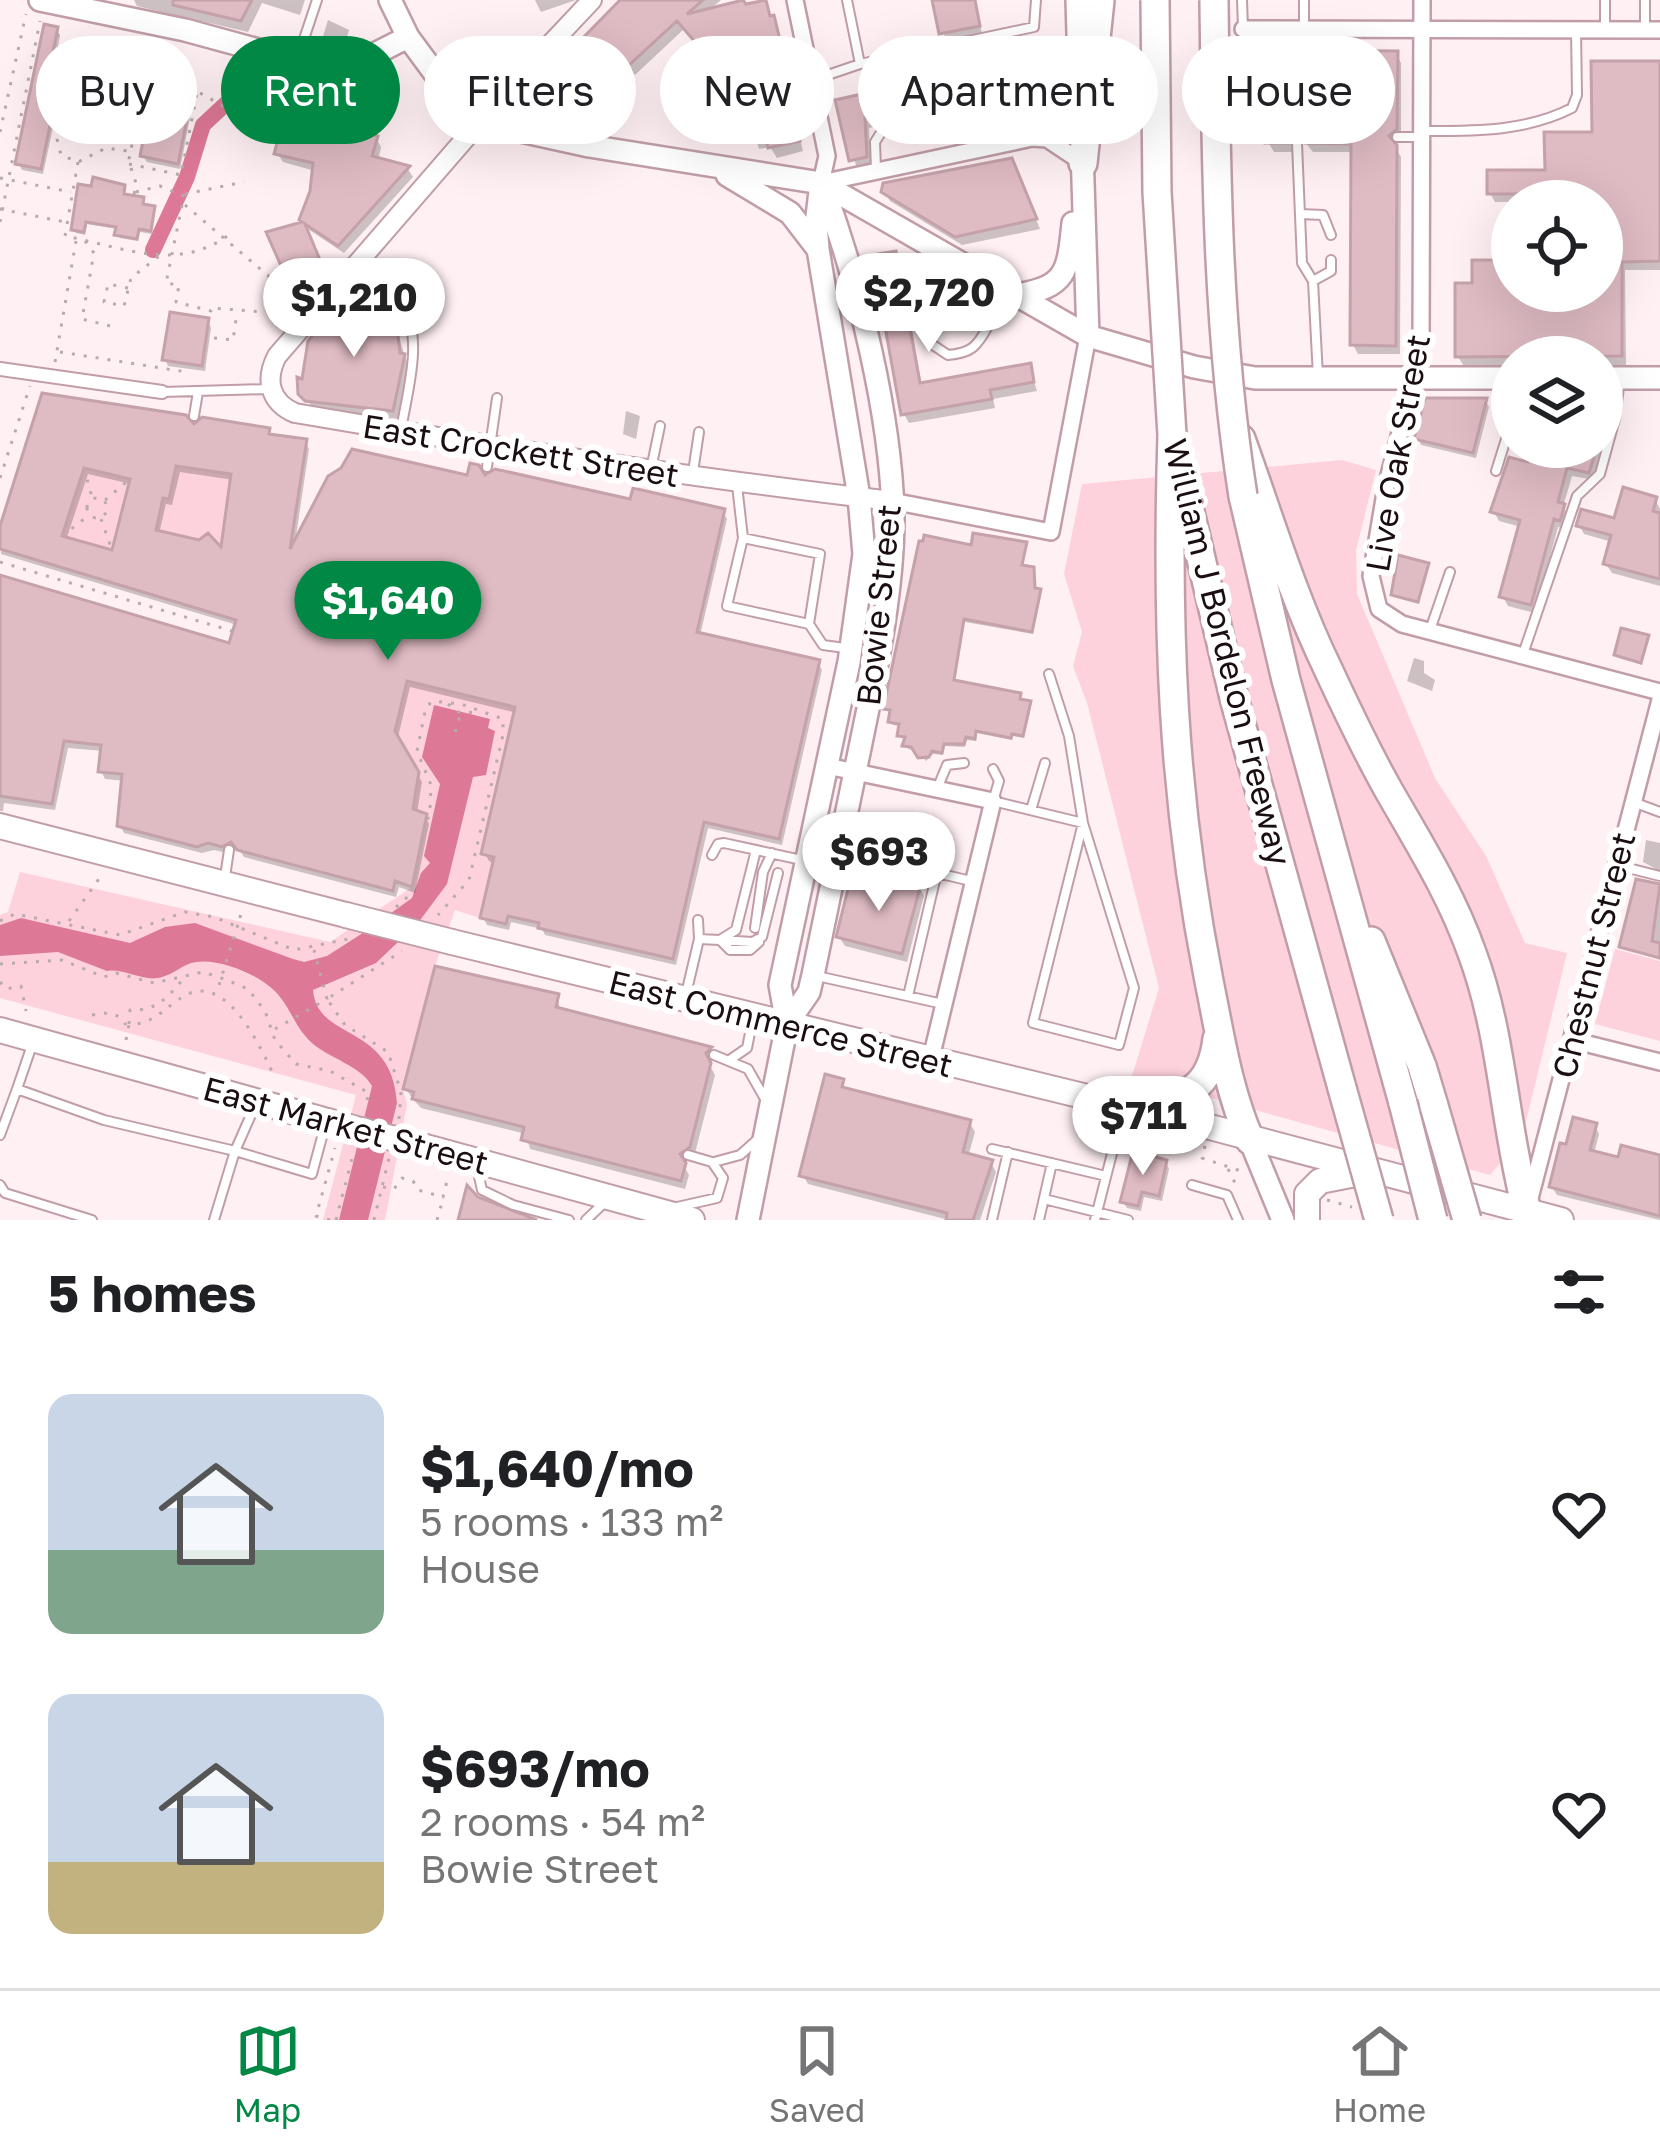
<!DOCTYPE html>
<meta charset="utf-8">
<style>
:root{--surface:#fff;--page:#f6f6f6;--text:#202124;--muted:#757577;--line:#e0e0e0;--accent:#084}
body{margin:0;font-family:"Golos Text",sans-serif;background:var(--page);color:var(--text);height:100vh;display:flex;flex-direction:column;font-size:45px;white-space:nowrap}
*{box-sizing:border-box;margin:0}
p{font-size:39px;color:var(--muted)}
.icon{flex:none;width:66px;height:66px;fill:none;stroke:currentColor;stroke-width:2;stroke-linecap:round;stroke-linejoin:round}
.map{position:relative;height:1220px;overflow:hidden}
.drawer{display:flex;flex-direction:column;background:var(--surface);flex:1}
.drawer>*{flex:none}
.guide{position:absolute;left:36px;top:36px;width:1590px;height:108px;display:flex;gap:24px}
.tools{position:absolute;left:1491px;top:180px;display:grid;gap:24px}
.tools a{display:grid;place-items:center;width:132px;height:132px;border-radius:50%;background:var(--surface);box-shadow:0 12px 48px #0002;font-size:60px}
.price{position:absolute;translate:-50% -102px;padding:0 27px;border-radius:42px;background:#fff;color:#222;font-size:39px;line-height:78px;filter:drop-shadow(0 3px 6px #0008)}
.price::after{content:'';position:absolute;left:50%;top:72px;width:36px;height:27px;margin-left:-18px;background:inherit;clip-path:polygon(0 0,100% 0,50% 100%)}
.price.current{background:var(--accent);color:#fff}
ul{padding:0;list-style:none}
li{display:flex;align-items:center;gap:36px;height:300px;padding:0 48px}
li span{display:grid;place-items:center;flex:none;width:336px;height:240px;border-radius:24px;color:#555}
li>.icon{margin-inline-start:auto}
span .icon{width:144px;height:144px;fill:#fffc;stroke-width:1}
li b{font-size:51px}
h2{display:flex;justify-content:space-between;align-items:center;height:144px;padding:0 48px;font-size:51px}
.tag{padding:0 42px;border-radius:54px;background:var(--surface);box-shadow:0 12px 48px #0002;font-size:42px;line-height:108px}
.tag.current{background:var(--accent);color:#fff}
.dock{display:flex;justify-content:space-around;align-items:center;height:168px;border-top:3px solid var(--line);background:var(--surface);font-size:33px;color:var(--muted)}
.dock a{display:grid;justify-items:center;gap:6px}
.dock .current{color:var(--accent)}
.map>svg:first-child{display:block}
.green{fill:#fed2dd}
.water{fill:#dd7896}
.shadow{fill:#0003;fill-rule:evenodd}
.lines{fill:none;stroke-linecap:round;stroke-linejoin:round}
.canal{stroke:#dd7896;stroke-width:16}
.building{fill:#dfbbc3;stroke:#c5a2aa;stroke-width:3;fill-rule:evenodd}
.service-casing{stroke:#c19ea7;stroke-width:12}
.pedestrian-casing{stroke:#c19ea7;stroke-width:16}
.minor-casing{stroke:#c19ea7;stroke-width:20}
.tertiary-casing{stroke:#c19ea7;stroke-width:22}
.secondary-casing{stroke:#c19ea7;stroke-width:26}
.primary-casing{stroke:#c19ea7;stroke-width:28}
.motorway-casing{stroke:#c19ea7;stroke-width:32}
.path{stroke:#b8aaad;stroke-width:3;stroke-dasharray:3 9;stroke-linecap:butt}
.service{stroke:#fff;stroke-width:8}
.pedestrian{stroke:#fff;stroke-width:12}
.minor{stroke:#fff;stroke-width:15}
.tertiary{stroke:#fff;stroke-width:18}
.secondary{stroke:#fff;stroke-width:21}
.primary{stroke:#fff;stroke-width:24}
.motorway{stroke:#fff;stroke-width:27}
.primary-bridge-casing{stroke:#c19ea7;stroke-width:28;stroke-linecap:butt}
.motorway-bridge-casing{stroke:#c19ea7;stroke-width:32;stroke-linecap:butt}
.path-bridge{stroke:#b8aaad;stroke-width:3;stroke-dasharray:3 9;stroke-linecap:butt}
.primary-bridge{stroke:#fff;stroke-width:24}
.motorway-bridge{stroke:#fff;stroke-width:27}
.labels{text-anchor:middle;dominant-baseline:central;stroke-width:12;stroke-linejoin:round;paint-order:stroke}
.street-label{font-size:33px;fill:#1a0e11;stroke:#fff}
</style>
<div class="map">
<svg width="1660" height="1220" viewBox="0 0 1660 1220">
<rect width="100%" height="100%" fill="#fff0f3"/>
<path class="green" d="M1342,460L1376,470L1356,550L1357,594L1435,778L1486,856L1525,943L1567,953L1522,1138L1490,1175L1132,1076L1159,988L1087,703L1073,666L1082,632L1064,574L1082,484Z
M173,466L231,474L221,547L208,534L192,545V538L156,530L163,498H169Z
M84,468L130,479L112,550L62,536Z
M407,681L515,707L482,853L494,857L480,918L455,910L435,966L403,1089L407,1104L385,1220H323L356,1095L0,998V915L8,912L20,872L330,942L412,887L413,809L419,772L395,731Z
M1615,949L1660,961V1041L1595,1024Z"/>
<path class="water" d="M434,705L490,719L488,728L495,731L486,775L473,777L447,884L418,923L376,963L313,990C317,1042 392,1022 397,1103L368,1220H339L372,1086C360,1065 330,1059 312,1043C297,1030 292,1012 280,997C266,977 221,958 196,962C183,964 174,974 162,977C144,983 125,968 107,971L58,952L0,956V925L21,918L130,943L165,927L195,923L293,959L304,962L327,956L369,929L412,898L421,873L430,863L424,856L440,784L422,757Z"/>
<path class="shadow" d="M134,0H305L300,15L262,3L248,32L179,16L177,22L165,19L161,12L137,6Z
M535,0H576L541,12Z
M624,0H721L707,12L764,3L778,29L801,122L796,123L803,151L777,158L770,147L759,149L733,55L710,59L684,29L635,75L623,63L613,130L573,122L558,102L569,67Z
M935,0H975L982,34L946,41Z
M328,20L349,30L342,53L321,43Z
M56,30L60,36L51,82L61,90L43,174L22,170L19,164Z
M1396,54L1401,63V139L1394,145L1401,157L1400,354H1358L1353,345L1354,152H1313L1305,142L1294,152H1274L1268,142Z
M1660,64V270H1625L1626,365H1602V357H1512V365L1464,366L1458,357L1475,286L1512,263V291H1602V201L1495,202L1490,193L1548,172L1595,135Z
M995,68L1005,97L869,128L871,166L857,169L839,102Z
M189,100L192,107L180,169L147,162L143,156Z
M376,138L381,147L378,161L408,169L413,177L344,253L305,227L323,271L304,291L288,275L305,224L315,171L283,162L277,153Z
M1016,170L1040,229L962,245L890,201L884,191Z
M123,188L125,197L143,200L144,207L153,209L152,234L140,232L138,241L120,238L118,229L87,224L85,235L76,233L74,230Z
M895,254L900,263L922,386L1029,366L1037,391L993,399L995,408L909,423L904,414Z
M393,320L408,365L398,419L314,410L299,386L372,324Z
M208,321L211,328L205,371L168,366L165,359Z
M44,396L193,428L268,430L272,437L305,442L309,449L295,543L484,479L632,503L723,512L727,519L700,636L818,663L822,670L782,845L708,828L676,965L545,935L542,929L511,922L509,930L487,925L483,917L495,863L489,861L485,854L517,713L410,687L397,741L422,782L417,813L425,816L429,824L415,893L399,887L396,897L244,857L238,848L227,853L214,850L202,853L124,833L120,825L125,781L105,779L101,771L104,751L68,748L55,810L4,803L3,811H0V575L231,647L237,625L1,554L0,536ZM180,472L234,480L223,553L159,534L166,504L172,505ZM88,474L131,484L115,554L66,540Z
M1486,401L1489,407L1476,458L1421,445L1418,438Z
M626,411L640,416L636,439L623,434Z
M1602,422L1608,431L1595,480L1572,476L1563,507L1569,516L1564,529L1558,527L1535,613L1508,606L1503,597L1521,527L1499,521L1494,512L1530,465L1535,447H1602Z
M1655,499L1660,509V586L1612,573L1606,564L1612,542L1584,534L1579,525L1616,522Z
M1025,545L1023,568L1032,570L1036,591L1041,595L1033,634L965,622L954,683L1019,696L1021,702L1031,707L1024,738L1013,736L1012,740L977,733L976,741L967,740L965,747L945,746L943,755L933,754L926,761L916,750L908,749L907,739L900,735L902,726L893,725V713L886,708L974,549Z
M1427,566L1419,604L1397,598L1394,595Z
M1647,638L1642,665L1619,658L1617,655Z
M1414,658L1424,661V673L1435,680L1432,691L1407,681Z
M1646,840L1660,843V871L1643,862Z
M1638,882L1660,884V960L1622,947Z
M919,886L924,896L907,962L845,946L839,937L895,892Z
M557,997L561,1012L710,1050L714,1058L709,1064L715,1075L694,1157L683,1164L689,1175L685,1189L530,1149L526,1134L421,1108L412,1098L406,1089Z
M842,1082L848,1092L970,1123L975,1132L968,1157L991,1163L996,1172L980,1220H949L808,1184L803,1175Z
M1595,1126L1599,1134L1594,1154L1620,1161L1660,1158V1220L1557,1195L1552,1187Z
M1166,1162L1169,1169L1162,1201L1144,1197L1141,1211L1127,1208L1123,1202Z"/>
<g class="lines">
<path class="canal" d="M153,250L187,177L203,125L232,98"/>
</g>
<path class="building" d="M173,0H252L241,21L173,5Z
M620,0H703L687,14L743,0L746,4L766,0L770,16L774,15L797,111L793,112L800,141L768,148L765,136L750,140L727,45L702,50L677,21L628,66L618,57L608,120L564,112V103L555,102L557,64H566V55Z
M932,0H975L980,26L939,34Z
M44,24L58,27L48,78L59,81L41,169L15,164Z
M1266,50L1398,51L1397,129L1389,136L1397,145L1396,346L1350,345L1351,144L1305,143L1298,135L1289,143H1265Z
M1591,61H1660V261L1622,262V356L1455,357V283H1472V260H1512V291H1602V201H1519V194H1487V170H1545L1544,132H1592Z
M997,64L1002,88L865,118L867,157L849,161L835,100Z
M153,90L191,98L178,164L140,156Z
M286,111L378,136L372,156L410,166L338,246L305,224L320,260L297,284L289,275L286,277L266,232L302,222L299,220L310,191L313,163L274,154Z
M1012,158L1037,219L955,237L881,192L883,183Z
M93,177L125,185L124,194L144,197L143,204L155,206L151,231L139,229L137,239L114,235L116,227L86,222L84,232L71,230L78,184L91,186Z
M896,251L920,383L1031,363L1034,382L990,390L992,399L901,415L872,255Z
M346,297L372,320L383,303L396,318L400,353L405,354L393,411L305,401L298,394L297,377L302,379L308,341Z
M170,312L209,318L202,366L162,360Z
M42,393L186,415L194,424L202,417L270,428L269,434L307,439L290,549L328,476L341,468L352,449L467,475L470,463L479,465L485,475L495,469L630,499L633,488L725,509L697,632L820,660L779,839L704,822L673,959L538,928L539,923L508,916L506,924L480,918L494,857L481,854L515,707L407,681L395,731L419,772L413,809L427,814L412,887L395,881L393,891L237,850L231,842L222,847L208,843L197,847L117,826L122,774L98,772L101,745L64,741L52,804L0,796V575L229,643L236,620L0,549V526ZM176,466L231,474L221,547L208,533L199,540L156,530L163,498L169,499ZM84,468L130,479L112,550L62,536Z
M1425,398H1487L1473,453L1414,439Z
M1532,447H1597L1589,473L1567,468L1558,502L1565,504L1560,521L1554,519L1531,605L1499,597L1520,520L1490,512L1509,457L1528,462Z
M1623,487L1657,497L1653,511L1660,513V579L1603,564L1611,535L1576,526L1581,509L1614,518Z
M973,533L1027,542L1022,565L1034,567L1035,588L1041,589L1032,632L964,619L954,680L1021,693L1020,699L1031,701L1023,736L1012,734L1011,738L976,731L975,739L966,737L964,744H944L942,753L932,751L929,757L918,758L911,747L902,746L905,737L897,736L899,724L888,722L890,710L883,709L919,541H923L924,535L971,545Z
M1398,555L1429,563L1418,602L1391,595Z
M1621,628L1649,635L1641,663L1614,655Z
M851,877L893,888L895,877L921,884L902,954L836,937Z
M1636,879L1660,884L1652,941L1660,943V958L1619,947Z
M435,966L559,994L556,1007L712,1047L706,1053L711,1063L690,1147L680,1154L686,1163L681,1181L521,1140L524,1127L412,1099L414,1092L403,1089Z
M825,1074L844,1079L842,1087L971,1120L963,1152L993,1160L973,1220H946L947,1213L799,1176Z
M1573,1117L1597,1123L1590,1150L1618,1157L1621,1145L1660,1155V1216L1549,1187L1560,1143L1566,1144Z
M1133,1151L1167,1160L1159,1196L1142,1192L1138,1206L1120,1202Z
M467,1185L478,1197L537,1220H458Z"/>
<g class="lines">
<defs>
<path id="service" d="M847,0L860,64
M1242,0L1243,28
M1645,0V28
M1304,28V0
M1605,28V0
M297,60L317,0
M813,80L860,64L1034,27L1036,0
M1422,131C1474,131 1525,132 1572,108L1577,95L1576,31
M1397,137H1420
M1297,143L1302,263L1313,281L1318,377
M876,169L875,142L882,131L980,111L994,127L998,142
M1300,214L1323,215L1331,235
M358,265C372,277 391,289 402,305C425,338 406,395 401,431
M1313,281L1331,271V260
M922,299L939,300L988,326C977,347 971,353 948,355L930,343L922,299L914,281L928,246
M162,392L269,389
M194,416L198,392
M487,467L497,398
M651,469L660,426
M1496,471L1512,420
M693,472L699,432
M737,485L743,538L727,606L809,624L823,645L845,648
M743,538L820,554L809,624
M1430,630L1450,572
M1523,654L1577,496L1600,474L1615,419L1620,379
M993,769L999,781L993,801L1083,823L1134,988L1119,1045L1033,1023L1083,823L1069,736L1049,674
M937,789L947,765L964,763
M1633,802L1660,812
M1031,810L1045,763
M840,850L971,881
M712,855L718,844L724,843L834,867
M870,857L882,821L938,834L944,842L908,996
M1616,865L1660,876
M225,877L229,850
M755,928L763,872L772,853
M699,939L720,940L736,930L756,850
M721,940L752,942L762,937L778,873
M721,941L730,950H750L759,942
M817,976L943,1004
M686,994L699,939L698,920
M32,1045L17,1089L104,1120L235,1151L214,1220
M714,1055L748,1069L764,1097
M731,1059L747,1048L753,1018
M254,1108L235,1151L312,1174L325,1126
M0,1135L17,1089
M992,1149L1106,1176
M714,1162L740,1155L758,1139
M477,1168L482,1190L513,1205L569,1220
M0,1185L5,1193L92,1220
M1192,1185L1227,1195L1238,1220
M1044,1199L1128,1220
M677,1207L717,1198L723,1178L712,1162L688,1155
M586,1220L606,1201
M992,1220L1008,1152
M1039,1220L1052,1163
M1095,1220L1117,1134L1127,1116"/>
<path id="pedestrian" d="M0,369L162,392"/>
<path id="minor" d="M795,0L827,156L821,183L1032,138L1047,139L1083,163
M1422,0L1421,351L1386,487L1371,576L1379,609L1402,624L1660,692
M1243,29L1660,30
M892,501L1051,532L1088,336
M827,766L993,801L931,1058
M1572,1040L1660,1062
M1529,1202L1660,700"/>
<path id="tertiary" d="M592,0L510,87L277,356C265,379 269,402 295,413C493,447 692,478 892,501"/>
<path id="secondary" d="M40,0L185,30L328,69L347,68L408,37
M390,0L408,37L436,75L484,116L507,128L589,146L821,183L1088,336L1194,367L1255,378H1512
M1077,0L1080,101
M1082,150L1088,336
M727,175L790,213L817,248
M1016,295C1067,287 1068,272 1073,223
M1602,378H1660
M787,1024L809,992L813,975C829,898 845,820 861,743C876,670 893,593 893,518C892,420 858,281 824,190
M1250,1140L1283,1220
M748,1220L787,1024L780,985L849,662L864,554L859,497L818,249L816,225L821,183"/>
<path id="primary" d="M0,826L346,915
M452,942L1210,1127L1561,1220
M0,1030L349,1127
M415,1144L692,1220
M1307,1220V1194L1320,1181L1361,1173"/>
<path id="motorway" d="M1083,163L1100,0
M1172,435C1166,624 1172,794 1209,981C1220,1035 1228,1090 1250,1140
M1241,439C1269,516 1292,595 1328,669C1347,710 1367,752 1389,791C1420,845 1451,894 1472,953C1503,1036 1504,1126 1527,1211
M1181,474L1235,702L1342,1088
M1243,496L1286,680L1403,1103
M1371,941L1422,1066L1434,1106
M1131,1109C1180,1097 1210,1096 1217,1039"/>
</defs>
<use href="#service" class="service-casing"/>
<use href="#pedestrian" class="pedestrian-casing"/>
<use href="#minor" class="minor-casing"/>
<use href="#tertiary" class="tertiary-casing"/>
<use href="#secondary" class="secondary-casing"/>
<use href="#primary" class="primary-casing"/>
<use href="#motorway" class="motorway-casing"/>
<path class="path" d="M57,34L77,56L96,62L102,69
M82,62L95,77
M48,76L92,85
M172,93L181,49
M200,93L230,110
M90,105L71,103L63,108L57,139L61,155L78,162L106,148L128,151
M82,129L88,106
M0,132L26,14
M107,144L109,111L90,105L97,76L111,69L144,77
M78,162L65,236C123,247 176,273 229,235
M129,164L181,175L198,88L146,77L129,159V162L136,183L134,195
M0,178L71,192
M136,192L160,186L184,196L166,283L179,285L176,302L211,311V308L265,312L270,309L272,295L279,286
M185,194L244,182
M185,205L299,302
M0,209L65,222
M0,222L40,21
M85,241L94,253L82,319L118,328
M278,282L290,277
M128,288L108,284L104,302L124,306L131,278L159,256
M214,338L233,340L237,313
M60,352L180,371L182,363
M55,362L76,241
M84,468L92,497
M0,478L30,386
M87 508a10 10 0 1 1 20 0a10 10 0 1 1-20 0Z
M105,500L130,479
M101,519L112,550
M62,536L88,516
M0,562L239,633
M448,704L460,713L477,712
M455,732L460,715
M396,907L411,894L430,809L431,785L417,751L426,707L433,701L461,704L503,719V735L469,880L438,915
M240,918L241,912
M0,921L15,914L120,935L185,912L214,917L294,950L348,939
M69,921L101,876
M0,964L62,960L104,977L116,973L154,983L203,972L224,979L248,989L265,1011L275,1040L296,1064L330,1071L369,1093L365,1107
M0,982L6,989L21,986L26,1011
M92,1015C109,1012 116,1011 126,1025
M129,1024L130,1010C157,1011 167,998 184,978
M275,1029L327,999L314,950
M126,1040L129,1025C157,1023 164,1007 186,995C228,973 262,1050 275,1078
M399,1119L401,1092L388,1052L345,1025L327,999L402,951
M1205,1146L1202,1158L1244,1172
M1228,1169L1237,1187
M383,1187L394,1189L402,1178L413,1181L418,1190L443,1197L448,1177
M1327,1200L1352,1207
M330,1220L316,1216L335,1148
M336,1220L354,1151
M374,1220L389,1158
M437,1220L443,1199"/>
<use href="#service" class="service"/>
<use href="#pedestrian" class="pedestrian"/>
<use href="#minor" class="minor"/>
<use href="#tertiary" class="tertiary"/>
<use href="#secondary" class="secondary"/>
<use href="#primary" class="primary"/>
<use href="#motorway" class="motorway"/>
<defs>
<path id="primary-bridge" d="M346,915L452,942
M349,1127L415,1144"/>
<path id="motorway-bridge" d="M1155,0L1157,192L1172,435
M1214,0C1216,166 1217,331 1243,496
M1342,1088L1379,1220
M1403,1103L1433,1220
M1434,1106L1467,1220"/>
</defs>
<use href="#primary-bridge" class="primary-bridge-casing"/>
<use href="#motorway-bridge" class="motorway-bridge-casing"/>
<path class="path-bridge" d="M219,985L240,918"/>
<use href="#primary-bridge" class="primary-bridge"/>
<use href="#motorway-bridge" class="motorway-bridge"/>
</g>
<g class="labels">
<g class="street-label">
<text transform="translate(521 450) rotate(9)">East Crockett Street</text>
<text transform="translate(1397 453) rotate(-80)">Live Oak Street</text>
<text transform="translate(878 605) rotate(-84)">Bowie Street</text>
<text transform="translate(1228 652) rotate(76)">William J Bordelon Freeway</text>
<text transform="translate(1593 955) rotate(-76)">Chestnut Street</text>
<text transform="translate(781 1023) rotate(14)">East Commerce Street</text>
<text transform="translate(346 1125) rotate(15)">East Market Street</text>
</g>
</g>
</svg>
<div class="tools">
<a><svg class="icon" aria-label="locate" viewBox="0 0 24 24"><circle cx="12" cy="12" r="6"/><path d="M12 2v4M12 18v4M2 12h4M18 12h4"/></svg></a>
<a><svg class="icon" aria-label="layers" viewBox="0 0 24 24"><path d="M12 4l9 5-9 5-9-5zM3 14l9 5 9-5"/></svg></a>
</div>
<b class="price" style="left:929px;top:355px">$2,720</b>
<b class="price" style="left:354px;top:360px">$1,210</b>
<b class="price current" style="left:388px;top:663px">$1,640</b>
<b class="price" style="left:879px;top:914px">$693</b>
<b class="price" style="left:1143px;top:1178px">$711</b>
<div class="guide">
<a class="tag">Buy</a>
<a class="tag current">Rent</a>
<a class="tag">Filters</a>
<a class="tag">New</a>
<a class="tag">Apartment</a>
<a class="tag">House</a>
</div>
</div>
<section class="drawer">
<h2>5 homes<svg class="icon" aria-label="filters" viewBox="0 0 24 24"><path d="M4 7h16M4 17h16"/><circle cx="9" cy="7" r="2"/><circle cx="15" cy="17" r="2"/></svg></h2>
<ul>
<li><span style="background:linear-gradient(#c9d6e8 65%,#7fa58c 0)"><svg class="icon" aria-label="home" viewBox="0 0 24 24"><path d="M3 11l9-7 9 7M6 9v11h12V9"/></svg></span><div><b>$1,640/mo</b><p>5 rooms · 133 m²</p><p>House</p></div><svg class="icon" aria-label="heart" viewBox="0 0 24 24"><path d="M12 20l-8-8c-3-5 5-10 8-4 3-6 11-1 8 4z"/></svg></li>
<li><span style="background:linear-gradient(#c9d6e8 70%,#c2b280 0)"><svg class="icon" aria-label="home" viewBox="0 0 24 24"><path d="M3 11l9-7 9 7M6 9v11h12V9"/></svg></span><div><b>$693/mo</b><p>2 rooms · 54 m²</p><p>Bowie Street</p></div><svg class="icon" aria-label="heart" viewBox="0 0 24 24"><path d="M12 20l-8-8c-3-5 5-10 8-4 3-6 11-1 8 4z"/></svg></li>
</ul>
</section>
<nav class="dock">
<a class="current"><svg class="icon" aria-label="map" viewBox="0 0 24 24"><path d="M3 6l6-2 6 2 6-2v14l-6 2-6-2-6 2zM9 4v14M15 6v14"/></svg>Map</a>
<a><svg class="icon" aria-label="saved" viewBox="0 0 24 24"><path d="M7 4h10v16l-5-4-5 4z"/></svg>Saved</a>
<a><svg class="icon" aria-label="home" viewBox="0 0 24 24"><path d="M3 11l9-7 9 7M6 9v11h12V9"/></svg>Home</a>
</nav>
